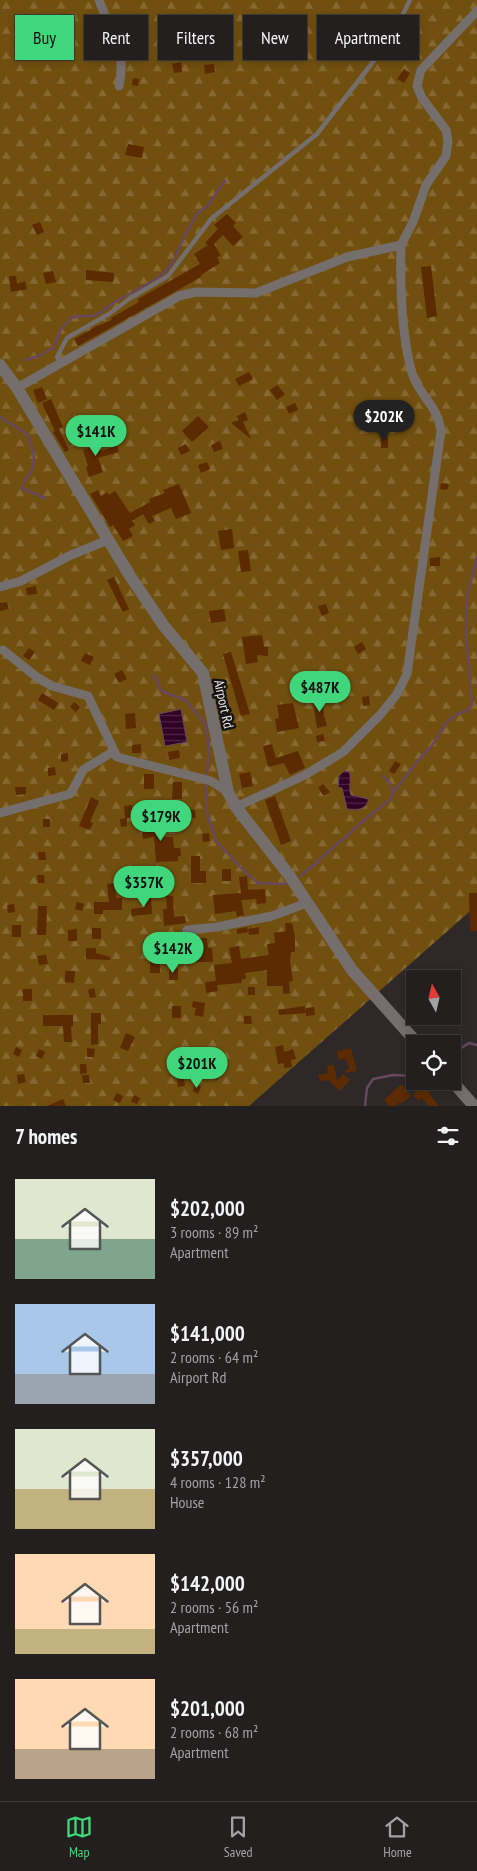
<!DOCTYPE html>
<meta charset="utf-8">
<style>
:root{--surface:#221f1e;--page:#2e2c2b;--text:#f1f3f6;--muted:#a2a2a4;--line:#3f3d3c;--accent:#40d77c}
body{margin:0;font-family:"PT Sans Narrow",sans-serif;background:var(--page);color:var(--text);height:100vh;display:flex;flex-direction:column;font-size:19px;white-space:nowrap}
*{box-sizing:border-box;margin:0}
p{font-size:16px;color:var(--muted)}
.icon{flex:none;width:28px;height:28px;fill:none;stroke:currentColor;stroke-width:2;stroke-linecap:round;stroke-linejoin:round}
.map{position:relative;height:1106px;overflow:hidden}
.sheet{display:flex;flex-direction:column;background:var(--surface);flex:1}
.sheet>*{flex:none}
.hud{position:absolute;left:15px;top:15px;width:448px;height:45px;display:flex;gap:10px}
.needle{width:32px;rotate:352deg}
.controls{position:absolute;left:406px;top:970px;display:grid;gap:10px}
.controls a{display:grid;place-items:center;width:55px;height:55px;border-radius:0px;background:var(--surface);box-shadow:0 2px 8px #0003,0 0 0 1px var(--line);font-size:25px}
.price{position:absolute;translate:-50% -42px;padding:0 11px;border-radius:18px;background:var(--accent);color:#111;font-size:16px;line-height:32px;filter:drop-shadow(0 1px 2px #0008)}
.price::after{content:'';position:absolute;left:50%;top:30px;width:15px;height:11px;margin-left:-8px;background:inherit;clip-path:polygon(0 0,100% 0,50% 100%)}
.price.active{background:#222;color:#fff}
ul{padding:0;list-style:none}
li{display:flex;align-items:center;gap:15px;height:125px;padding:0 15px}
li span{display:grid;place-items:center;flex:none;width:140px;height:100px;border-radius:0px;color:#555}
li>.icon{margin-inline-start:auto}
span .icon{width:60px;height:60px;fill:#fffc;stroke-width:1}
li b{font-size:21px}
h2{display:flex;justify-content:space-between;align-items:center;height:60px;padding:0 15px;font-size:21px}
.tag{padding:0 18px;border-radius:0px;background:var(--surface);box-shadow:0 2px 8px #0003,0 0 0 1px var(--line);font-size:18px;line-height:45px}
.tag.active{background:var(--accent);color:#111}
.dock{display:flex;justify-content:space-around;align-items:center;height:70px;border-top:1px solid var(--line);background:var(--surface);font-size:14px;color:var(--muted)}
.dock a{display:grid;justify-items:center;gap:2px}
.dock .active{color:var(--accent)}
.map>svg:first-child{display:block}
.forest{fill:url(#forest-firs)}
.water{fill:url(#water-rules);stroke:#684760}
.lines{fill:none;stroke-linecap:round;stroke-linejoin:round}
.stream{stroke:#684760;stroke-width:2.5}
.building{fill:#5c2b01}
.lane{stroke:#746e6d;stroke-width:4.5}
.street{stroke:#746e6d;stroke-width:9}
.secondary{stroke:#746e6d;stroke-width:12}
.labels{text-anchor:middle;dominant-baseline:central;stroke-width:5;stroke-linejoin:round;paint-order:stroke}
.street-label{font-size:14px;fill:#ece8e8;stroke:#141212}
</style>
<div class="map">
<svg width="477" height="1106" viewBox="0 0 477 1106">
<defs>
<pattern id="forest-firs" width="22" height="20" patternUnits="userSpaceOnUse" patternTransform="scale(1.25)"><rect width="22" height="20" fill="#714f0f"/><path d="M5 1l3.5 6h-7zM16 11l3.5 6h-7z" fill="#856832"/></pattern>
<pattern id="water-rules" width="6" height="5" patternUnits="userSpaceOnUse" patternTransform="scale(1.25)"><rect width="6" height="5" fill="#2f0226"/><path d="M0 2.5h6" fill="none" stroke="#4d2746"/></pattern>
</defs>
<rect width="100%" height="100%" fill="#2e2928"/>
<path class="forest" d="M0,0H477V905L249,1106H0Z"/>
<path class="water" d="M181,709L187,742L165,746L159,714Z
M344,771L349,772C352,778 348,787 351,795L368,799V802C363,811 356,810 347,809L342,788L338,787L339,776Z"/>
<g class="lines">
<path class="stream" d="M25,360L39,356L54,347L61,329L71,318L78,316H92L100,313L116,301L154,281L167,270L175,258L184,236L198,213L208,205L225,181
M0,417L27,434C32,447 38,461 30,474C26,479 22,481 22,488L45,498
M154,675L161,691L185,700L205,723L209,746L207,776
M206,782L207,813L216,841L244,871L258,883L286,884
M392,794C400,785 406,775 414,766C418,759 424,754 430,748C441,735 445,715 466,711L472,705L466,634L467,596L477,557
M301,876L369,816L392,798C393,788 392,783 383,776
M452,1054L469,1043L477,1045
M365,1106L367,1088L373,1079L393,1075L415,1076"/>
</g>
<path class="building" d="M181,62L182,72L174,73L172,64Z
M214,64L215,72L205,74L204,65Z
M404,69L410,73L404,83L397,79Z
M133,78L139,79L138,86L132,85Z
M128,144L144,147L142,158L125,155Z
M227,214L236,223L233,226L243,237L233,246L223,235L214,244L221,256L217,257L220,263L201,275V277L78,346L74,339L97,326L112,320L111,318L139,302L138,299L200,264L194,254L208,245L205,243L218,229L214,225Z
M40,222L44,232L37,235L32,225Z
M431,266L437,316L427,318L421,267Z
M86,270L114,273L113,282L86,280Z
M53,271L56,282L46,284L43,273Z
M9,276H16L17,284L25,281L27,289L11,292Z
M249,372L253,379L239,386L235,379Z
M277,385L285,394L277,400L270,390Z
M42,387L47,399L38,403L33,390Z
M51,399L63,427L55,431L42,403Z
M295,403L298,410L289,414L286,407Z
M245,412L248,420L243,422L251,439L231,423L238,420L237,416Z
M198,416L209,427L192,442L182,431Z
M103,425L108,435L100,438L95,429Z
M59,429L69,450L65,452L53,432Z
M381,437H388V448H381Z
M98,441L101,451L117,446L119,452L98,458L103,472L89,477L86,467L88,466L83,450L89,448L87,444Z
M220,441L223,449L214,452L211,445Z
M186,444L190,451L181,455L178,448Z
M207,462L210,469L201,473L198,465Z
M441,483L449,484L447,490L440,489Z
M179,484L191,513L176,519L171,508L152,516L155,521L149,524L143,514L132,521L135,525L129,529L133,536L123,541L113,525L110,527L90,494L98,490L101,496L107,492L109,495L115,491L130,513L150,502L149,499L165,493L163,490Z
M232,529L234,548L221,550L218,531Z
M248,550L251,571L241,572L238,551Z
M440,557V566H430V558Z
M114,577L129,609L123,612L107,580Z
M36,586L37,594L27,595L26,588Z
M7,602L9,609L0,611V603Z
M326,604L329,613L322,616L318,606Z
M224,609L226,621L211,623L209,611Z
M262,635L264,647H268V656L257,655L258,662L246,664L242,637Z
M362,642L366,649L358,654L354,647Z
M29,648L35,652L29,660L23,656Z
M231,652L250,714L241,716L223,654Z
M85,653L94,657L90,665L81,661Z
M122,670L127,679L119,683L114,674Z
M42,693L58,703L54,710L38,700Z
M322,696L324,717H325L327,726L317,728L313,701H316V697Z
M369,696L370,705L363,706L362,697Z
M74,702L80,707L76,712L70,707Z
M293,703L299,728L277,732L275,719L279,718L277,705Z
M135,713L136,728L126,729L125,714Z
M323,734L325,741L317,742L316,736Z
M141,744V753H132V745Z
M272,744L276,758L298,751L305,768L290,775L284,763L268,767L263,746Z
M179,750L180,758L169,760L168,752Z
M68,753V761L61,762V754Z
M395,761L401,764L394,774L389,771Z
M55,767L56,775L48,776V768Z
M250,772L253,786L242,788L239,774Z
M144,774H154V789H144Z
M173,782H182V799H172Z
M323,784L330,792L324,796L318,788Z
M15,787H26V794L16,795Z
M275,796L291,841L281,845L265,800Z
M91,797L99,801L90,822L93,823L90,830L79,826Z
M132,805V811L143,810V817L125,818L124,806Z
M186,806L187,813L178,814L177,807Z
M188,810H195L196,818H189Z
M144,811H151L153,829H159L160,837H173L174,848H180L181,856H178V861L156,862L154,837L143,839L142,831L146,830Z
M127,818V826L121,827L120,819Z
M43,819H50V827H43Z
M209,833L210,841L203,842L202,834Z
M38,852H45L46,860H39Z
M191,856H200V871H206V883H191Z
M125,867H132L133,875H126Z
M222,869H231V881H222Z
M37,875H44L45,883H38Z
M247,876L248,890L265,889L266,903L257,904L256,899L241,900L244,915L237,917L236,911L215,914L213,895L241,893L239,877Z
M115,883L116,898H122V910H103V914H94V902H109L107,884Z
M469,893H477V931H470Z
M151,896L152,914L132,916L131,909L145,907L144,897Z
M166,896H173L174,917L185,916L186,923L164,926L163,909H167Z
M77,902L84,904L82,911L75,909Z
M14,904L15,912L8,913L7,905Z
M38,906H47L46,935H37Z
M285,923H292L295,936V952H291L290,961L293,981L289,982L290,993L283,994V986H267V970L245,973L246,979H242L241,983L217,985L218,991L206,993L205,982L216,981L214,965L232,963L229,948L239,946L241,959L269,955L267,944L275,943L274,933L286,931Z
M12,925H21V937H12Z
M247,927L248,932L237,934V929Z
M259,927V934L249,935L248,929Z
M92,928H101V939H92Z
M77,929V941H68V930Z
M200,938H207L208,948H212L213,962H191V950H201Z
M143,941H152V953L143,952Z
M86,948H96V953L110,957V960L86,959Z
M46,955L48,964L39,965L37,956Z
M150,961H160V973H150Z
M169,968H178V980H169Z
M65,971H75L74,983L65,982Z
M248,987H255V995H248Z
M94,988L96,997L90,998L88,990Z
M23,989H32V1001H23Z
M193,1001L205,1003L203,1017L194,1015L196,1008L192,1007Z
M172,1006H181V1018H172Z
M305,1006L306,1013L279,1015L278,1010Z
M314,1007L315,1015L306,1016V1008Z
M91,1013H101V1024H98V1044L91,1045Z
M43,1015H73V1026L71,1027L72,1042H64L63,1026H43Z
M244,1016H251L252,1024H244Z
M126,1033L135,1037L128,1051L120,1048Z
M283,1045L284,1052L293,1049L296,1059L291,1060L292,1067L284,1068V1063L278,1064L275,1047Z
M16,1047L22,1050L19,1057L13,1054Z
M87,1048L95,1049L94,1057H87Z
M351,1048L357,1071L343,1073L349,1068L345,1058L339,1060L337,1051Z
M39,1049L45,1052L42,1059L36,1056Z
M80,1064H86L87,1073L80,1074Z
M334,1065L337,1081L343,1074L350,1080L340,1091L328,1080L320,1081L318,1075L328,1073L327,1066Z
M182,1067L185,1086L178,1087L177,1078Z
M214,1070L220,1073L217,1080L210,1077Z
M24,1074L26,1082L18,1084L17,1075Z
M82,1075H89L90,1083H83Z
M428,1083L433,1090L429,1093L439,1106H428L422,1098L418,1101L413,1094Z
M195,1084L201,1087L198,1094L193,1091Z
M401,1084L411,1096L402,1103L400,1102L395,1106H389L384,1100Z
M117,1093L123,1096L120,1103L113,1100Z
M134,1095L140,1098L137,1104L131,1102Z
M63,1099L66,1106H47Z"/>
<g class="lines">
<path class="lane" d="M61,363L57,357L67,338L109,314L129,299L168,276L211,219L317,134L390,40L410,0"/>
<path class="street" d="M99,0C111,34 127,48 119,86
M17,388L179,296L196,292L256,293L347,257L401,245L413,222L426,185L446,156L448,141L446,130L422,98L417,86L421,70L477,11
M0,587L21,581L71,555L108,540
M3,650L38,678L52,686L88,696L117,757L211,781L228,792
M236,807L305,775L343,752L380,715L397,694L407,674L441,431C438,405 419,396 412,373C401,334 400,286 401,245
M0,813L70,794L76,784L83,770L114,751
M187,930L217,927L272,916L307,903"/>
<path class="secondary" d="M0,365L17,388L130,576L164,626L203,673L228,792L236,807L289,875L352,970L418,1044
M452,1081L474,1106"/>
</g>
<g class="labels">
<g class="street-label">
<text transform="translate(224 704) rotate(78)">Airport Rd</text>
</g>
</g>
</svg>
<div class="controls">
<a><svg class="needle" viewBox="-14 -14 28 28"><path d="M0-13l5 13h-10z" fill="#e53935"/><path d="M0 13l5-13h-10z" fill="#a2a2a4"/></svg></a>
<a><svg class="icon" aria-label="locate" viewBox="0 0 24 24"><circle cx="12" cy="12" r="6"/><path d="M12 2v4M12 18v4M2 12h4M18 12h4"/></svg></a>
</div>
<b class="price active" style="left:384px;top:442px">$202K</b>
<b class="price" style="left:96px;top:457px">$141K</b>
<b class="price" style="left:320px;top:713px">$487K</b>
<b class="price" style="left:161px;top:842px">$179K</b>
<b class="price" style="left:144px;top:908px">$357K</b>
<b class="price" style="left:173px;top:974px">$142K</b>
<b class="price" style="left:197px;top:1089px">$201K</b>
<div class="hud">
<a class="tag active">Buy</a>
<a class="tag">Rent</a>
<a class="tag">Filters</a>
<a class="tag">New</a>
<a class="tag">Apartment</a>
</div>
</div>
<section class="sheet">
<h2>7 homes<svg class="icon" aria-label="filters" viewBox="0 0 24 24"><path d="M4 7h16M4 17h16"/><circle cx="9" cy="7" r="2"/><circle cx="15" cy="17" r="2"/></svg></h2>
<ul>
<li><span style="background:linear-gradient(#dfe7d0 60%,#7fa58c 0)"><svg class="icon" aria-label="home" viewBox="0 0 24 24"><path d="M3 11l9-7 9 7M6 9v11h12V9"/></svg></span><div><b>$202,000</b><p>3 rooms · 89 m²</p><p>Apartment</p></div></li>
<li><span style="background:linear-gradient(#a9c7e8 70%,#9aa5b1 0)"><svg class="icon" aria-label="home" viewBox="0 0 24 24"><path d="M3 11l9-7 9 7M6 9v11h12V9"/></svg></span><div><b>$141,000</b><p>2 rooms · 64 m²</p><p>Airport Rd</p></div></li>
<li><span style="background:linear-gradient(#dfe7d0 60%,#c2b280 0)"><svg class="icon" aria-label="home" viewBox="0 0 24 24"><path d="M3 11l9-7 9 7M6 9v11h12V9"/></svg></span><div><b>$357,000</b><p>4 rooms · 128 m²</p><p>House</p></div></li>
<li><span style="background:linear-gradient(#ffd9b3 75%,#c2b280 0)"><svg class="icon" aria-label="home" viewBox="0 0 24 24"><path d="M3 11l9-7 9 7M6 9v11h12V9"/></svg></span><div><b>$142,000</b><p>2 rooms · 56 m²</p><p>Apartment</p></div></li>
<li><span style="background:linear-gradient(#ffd9b3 70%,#b9a48a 0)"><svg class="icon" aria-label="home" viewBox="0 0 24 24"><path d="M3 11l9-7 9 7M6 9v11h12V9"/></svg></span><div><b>$201,000</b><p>2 rooms · 68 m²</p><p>Apartment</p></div></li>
</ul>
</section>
<nav class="dock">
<a class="active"><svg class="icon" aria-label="map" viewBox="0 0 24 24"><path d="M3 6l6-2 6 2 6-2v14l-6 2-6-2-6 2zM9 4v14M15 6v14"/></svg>Map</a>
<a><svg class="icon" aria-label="saved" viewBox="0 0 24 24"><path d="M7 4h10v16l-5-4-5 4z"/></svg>Saved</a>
<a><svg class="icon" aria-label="home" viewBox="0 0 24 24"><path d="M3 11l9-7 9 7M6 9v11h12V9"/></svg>Home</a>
</nav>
